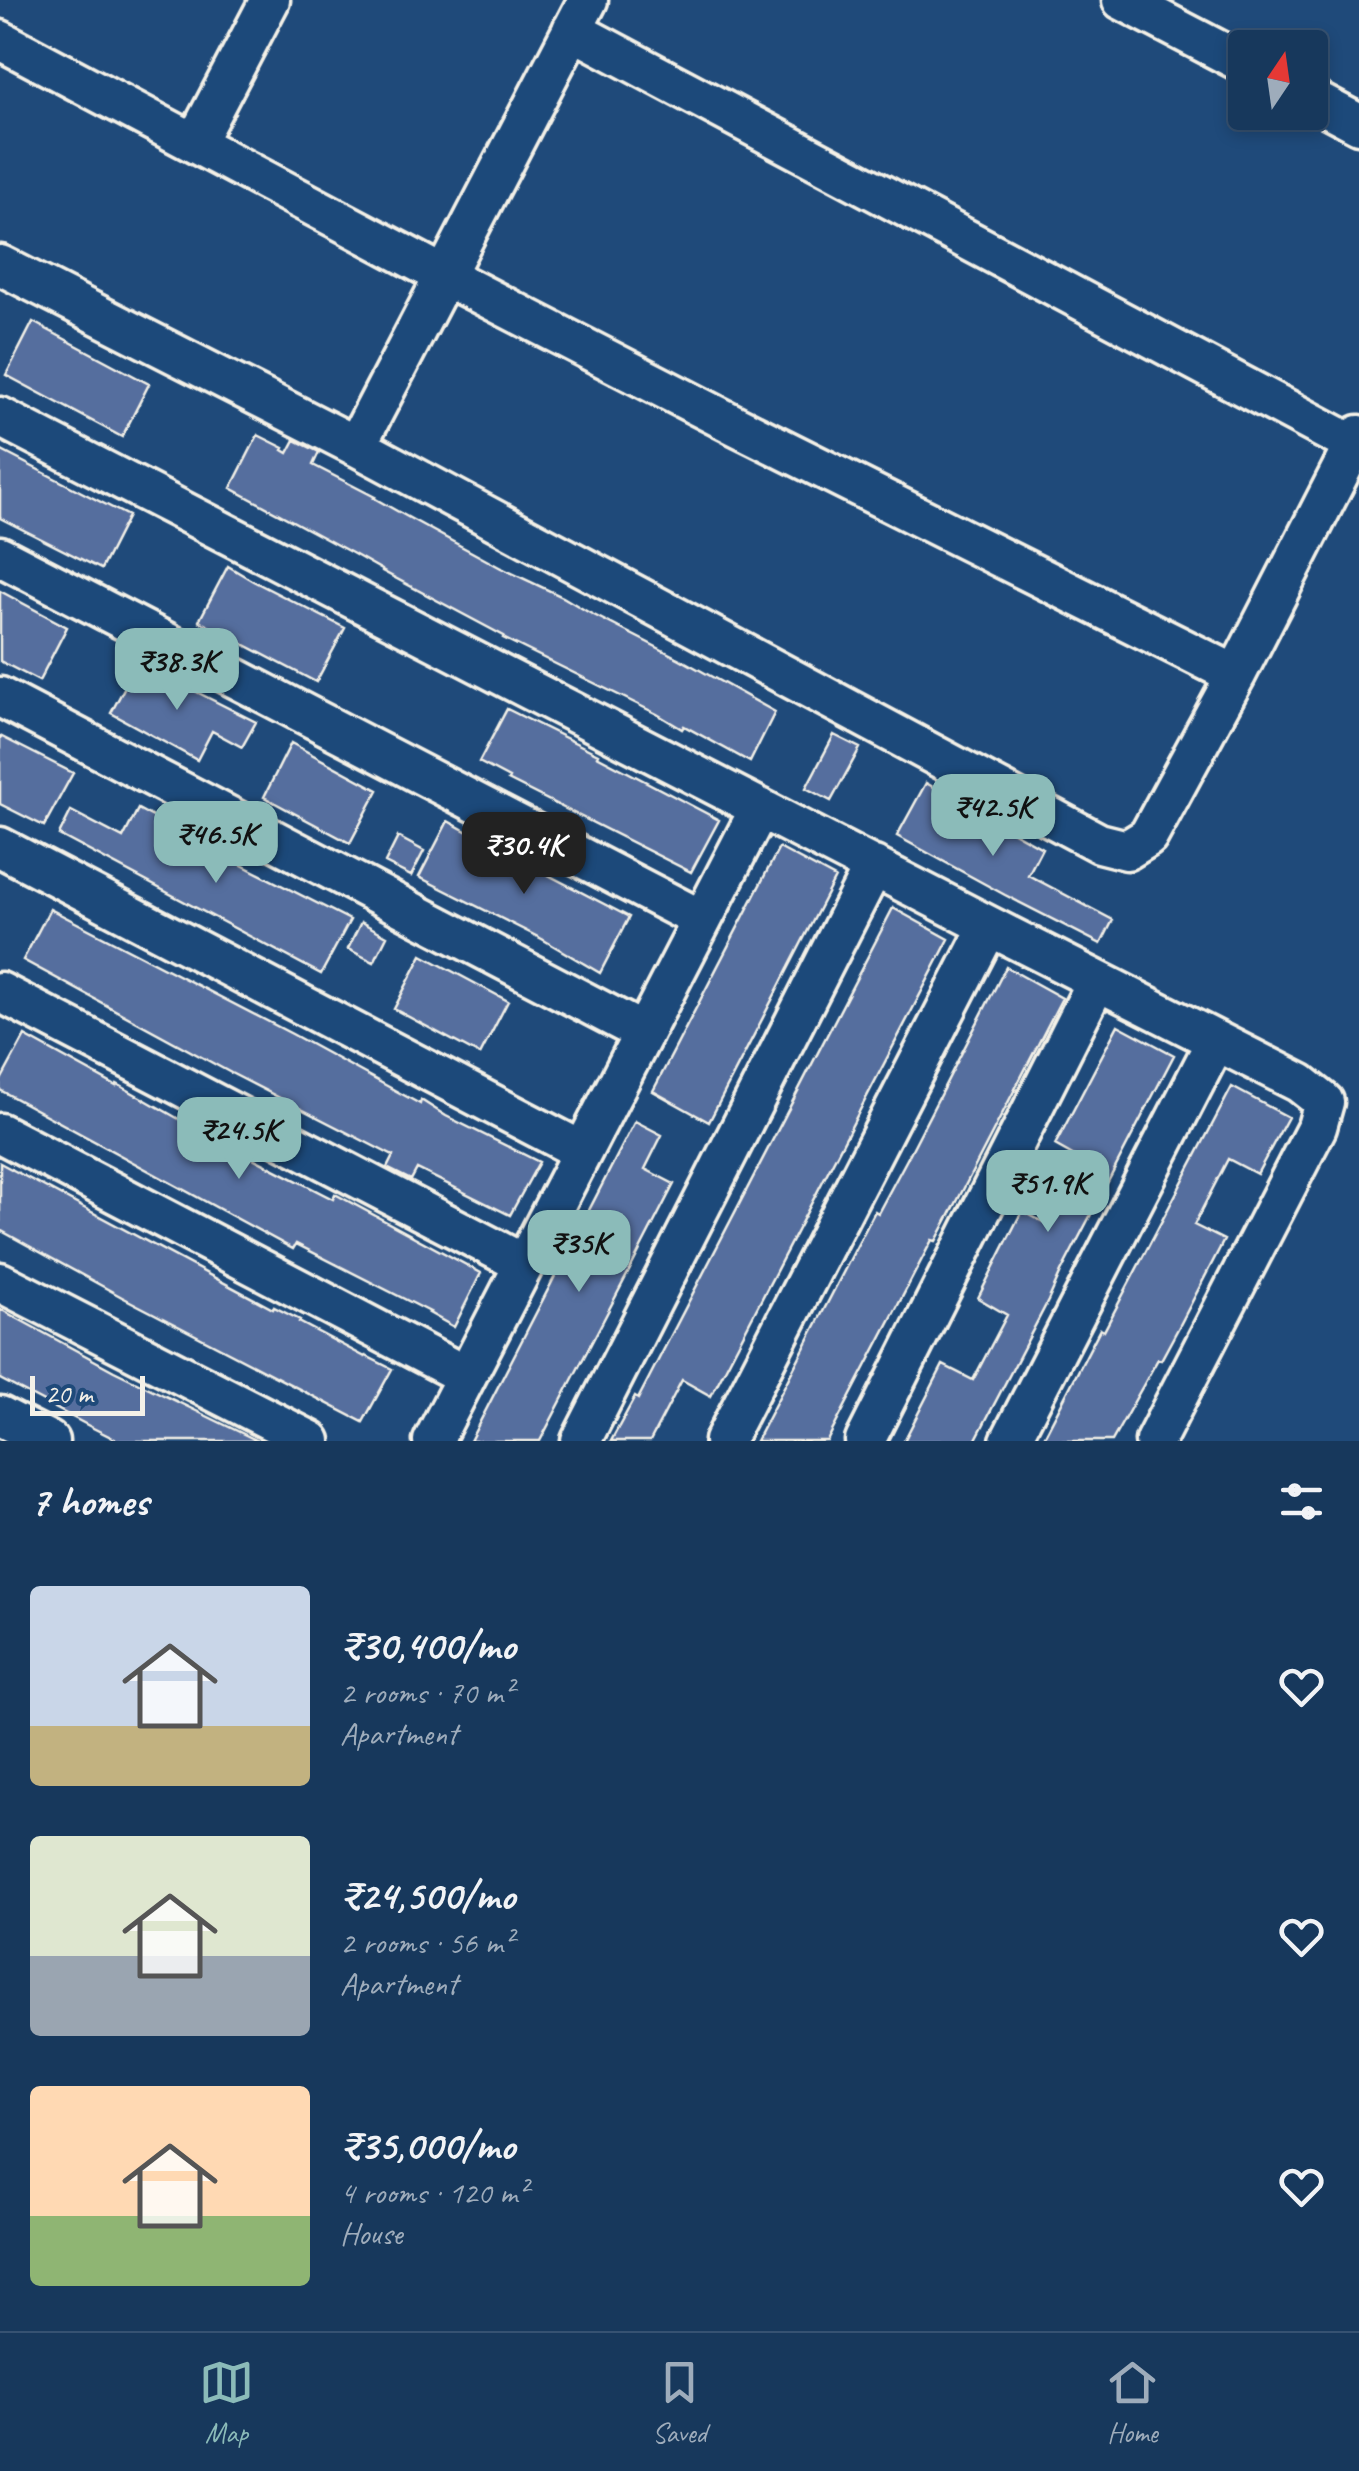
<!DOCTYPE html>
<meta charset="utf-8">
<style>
:root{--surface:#17385c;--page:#203f62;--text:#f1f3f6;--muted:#9eacbb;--line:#365272;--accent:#8bbbb9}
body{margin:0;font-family:Caveat,sans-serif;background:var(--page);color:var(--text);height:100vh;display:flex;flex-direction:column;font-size:38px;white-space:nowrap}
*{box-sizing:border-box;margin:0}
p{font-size:32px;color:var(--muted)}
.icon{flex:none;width:55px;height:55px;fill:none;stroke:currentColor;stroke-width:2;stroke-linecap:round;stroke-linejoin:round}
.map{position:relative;height:1441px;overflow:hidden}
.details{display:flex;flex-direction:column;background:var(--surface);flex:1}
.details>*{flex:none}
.needle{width:65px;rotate:13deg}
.controls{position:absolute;left:1228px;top:30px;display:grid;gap:20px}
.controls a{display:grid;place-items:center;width:100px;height:100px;border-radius:10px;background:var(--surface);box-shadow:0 5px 15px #0003,0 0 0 2px var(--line);font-size:50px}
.scale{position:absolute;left:30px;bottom:25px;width:115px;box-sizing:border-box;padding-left:10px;border:5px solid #f4f1e8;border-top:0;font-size:28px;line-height:35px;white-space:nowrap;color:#f4f1e8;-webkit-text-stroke:8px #1f4a7a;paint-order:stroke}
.price{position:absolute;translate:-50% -85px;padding:0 22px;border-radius:20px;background:var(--accent);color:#111;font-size:32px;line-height:65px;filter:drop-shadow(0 2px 5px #0008)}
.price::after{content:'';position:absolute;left:50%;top:60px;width:30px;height:22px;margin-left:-15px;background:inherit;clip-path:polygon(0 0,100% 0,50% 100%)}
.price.selected{background:#222;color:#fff}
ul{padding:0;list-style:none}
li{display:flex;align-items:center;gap:30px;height:250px;padding:0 30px}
li span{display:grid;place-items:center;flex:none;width:280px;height:200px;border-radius:10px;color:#555}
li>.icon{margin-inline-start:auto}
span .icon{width:120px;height:120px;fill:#fffc;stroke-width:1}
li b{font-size:42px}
h2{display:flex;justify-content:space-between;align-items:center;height:120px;padding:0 30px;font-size:42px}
.menu{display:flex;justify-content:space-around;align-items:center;height:140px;border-top:2px solid var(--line);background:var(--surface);font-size:28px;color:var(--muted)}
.menu a{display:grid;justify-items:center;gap:5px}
.menu .selected{color:var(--accent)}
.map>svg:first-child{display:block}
.building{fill:#556e9e;stroke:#f4f1e8;stroke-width:2.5}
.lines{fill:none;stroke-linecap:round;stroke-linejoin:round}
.street-casing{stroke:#f4f1e8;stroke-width:45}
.street{stroke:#1f4a7a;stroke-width:38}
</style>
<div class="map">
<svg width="1359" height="1441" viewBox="0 0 1359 1441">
<rect width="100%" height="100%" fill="#1f4a7a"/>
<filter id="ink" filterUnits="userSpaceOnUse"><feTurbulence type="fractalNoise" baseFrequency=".01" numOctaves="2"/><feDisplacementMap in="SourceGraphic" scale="20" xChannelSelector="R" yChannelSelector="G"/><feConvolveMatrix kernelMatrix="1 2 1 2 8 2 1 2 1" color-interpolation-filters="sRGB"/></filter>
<g filter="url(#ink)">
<path class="building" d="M33,322L149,384L122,437L6,375Z
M258,435L284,448L283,450L288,453L295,440L319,452L313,465L375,497L374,498L404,515L501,568L563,597L588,612L680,659L775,712L750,762L684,726L682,729L657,714L503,638L504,636L382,571V570L352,553L231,488Z
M0,450L128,516L101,569L0,518Z
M228,566L253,581L345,628L316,682L199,621Z
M0,591L67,627L39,681L0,661Z
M139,660L163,675L256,722L242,747L212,731L197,760L111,713Z
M507,709L598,754L597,756L719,820L691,872L508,780L509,778L479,762Z
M834,735L860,748L831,801L806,788Z
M0,736L73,773L44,826L0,804Z
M291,743L378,790L350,843L264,797Z
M926,783L1042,848L1028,875L1113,920L1101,944L1005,895L897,836Z
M138,809L232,860L350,920L321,974L59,835L71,811L123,838Z
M448,821L473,835V836L629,917L600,973L542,939L419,877Z
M398,837L424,851L411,876L385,863Z
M779,848L835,878L709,1122L653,1091Z
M893,908L949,939L711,1396L682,1380L650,1441H611L635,1397L638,1399Z
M50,909L292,1034L420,1104L421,1100L446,1116L539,1162L510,1215L417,1169L411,1180L387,1168L393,1156L231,1073L23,960Z
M361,922L387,936L374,962L348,949Z
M422,955L508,1001L480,1055L394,1009Z
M1006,967L1062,998L950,1215L936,1241L932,1240L827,1441H756L875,1211L878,1213L907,1159Z
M1118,1025L1174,1055L1061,1272L1048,1301L975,1441H904L943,1365L973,1380L1007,1315L978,1298L1022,1211L1051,1226L1085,1162L1055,1145Z
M25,1036L116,1086L117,1084L142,1098L200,1131L333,1199L335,1194L481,1273L454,1327L429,1313L430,1312L296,1244L293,1249L0,1090V1082Z
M1232,1087L1288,1117L1257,1174L1228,1159L1194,1225L1224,1240L1181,1323L1161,1360L1158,1359L1112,1441H1042L1100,1329L1104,1331Z
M635,1121L662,1135L645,1169L674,1184L627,1275L540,1441H470Z
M0,1163L273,1309L274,1307L300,1320L299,1322L365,1357L366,1356L392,1369L363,1422L122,1297L0,1230Z
M0,1309L114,1371L258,1441H119L91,1427L0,1379Z"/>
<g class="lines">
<defs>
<path id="street" d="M1122,0L1245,64
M572,30L1354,445
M0,40L445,276L737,426L1236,675
M1310,98L1359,124
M195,143L270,0
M0,265L356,446L1099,843L1127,850L1148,837L1236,675L1359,435
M0,417L989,926L1300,1083L1324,1102L1317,1127L1155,1441
M356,446L588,0
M0,556L702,920
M0,697L644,1033
M0,847L582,1151
M0,992L524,1264
M0,1133L466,1376
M0,1282L311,1441
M0,1416L49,1441
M433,1441L760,808
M581,1441L874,866
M724,1441L989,926
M865,1441L1097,981
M1010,1441L1216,1041"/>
</defs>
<use href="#street" class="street-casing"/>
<use href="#street" class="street"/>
</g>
</g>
</svg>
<div class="controls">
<a><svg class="needle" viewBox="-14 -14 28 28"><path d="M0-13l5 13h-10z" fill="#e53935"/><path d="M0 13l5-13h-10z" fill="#9eacbb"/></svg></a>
</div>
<div class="scale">20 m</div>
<b class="price" style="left:177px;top:713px">₹38.3K</b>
<b class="price" style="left:993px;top:859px">₹42.5K</b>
<b class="price" style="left:216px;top:886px">₹46.5K</b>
<b class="price selected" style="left:524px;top:897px">₹30.4K</b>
<b class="price" style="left:239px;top:1182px">₹24.5K</b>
<b class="price" style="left:1048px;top:1235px">₹51.9K</b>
<b class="price" style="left:579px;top:1295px">₹35K</b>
</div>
<section class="details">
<h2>7 homes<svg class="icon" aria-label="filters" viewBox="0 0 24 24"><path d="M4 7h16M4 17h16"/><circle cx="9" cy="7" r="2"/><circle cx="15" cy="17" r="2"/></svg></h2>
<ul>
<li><span style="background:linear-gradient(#c9d6e8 70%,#c2b280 0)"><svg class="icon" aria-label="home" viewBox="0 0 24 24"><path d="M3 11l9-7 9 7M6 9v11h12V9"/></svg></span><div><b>₹30,400/mo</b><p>2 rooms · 70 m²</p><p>Apartment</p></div><svg class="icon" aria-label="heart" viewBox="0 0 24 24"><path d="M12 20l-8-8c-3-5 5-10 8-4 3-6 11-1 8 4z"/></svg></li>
<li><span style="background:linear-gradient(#dfe7d0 60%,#9aa5b1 0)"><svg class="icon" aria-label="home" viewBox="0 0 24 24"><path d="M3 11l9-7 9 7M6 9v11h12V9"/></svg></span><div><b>₹24,500/mo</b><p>2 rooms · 56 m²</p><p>Apartment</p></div><svg class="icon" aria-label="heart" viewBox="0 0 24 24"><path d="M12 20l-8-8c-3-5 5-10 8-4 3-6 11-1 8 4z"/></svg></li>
<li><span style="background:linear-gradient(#ffd9b3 65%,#8fb573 0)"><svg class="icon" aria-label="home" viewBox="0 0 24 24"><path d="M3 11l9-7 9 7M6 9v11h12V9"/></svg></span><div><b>₹35,000/mo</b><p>4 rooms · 120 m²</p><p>House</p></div><svg class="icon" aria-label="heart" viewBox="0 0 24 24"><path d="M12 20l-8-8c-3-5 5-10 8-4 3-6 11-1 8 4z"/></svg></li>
</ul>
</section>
<nav class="menu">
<a class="selected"><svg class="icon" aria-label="map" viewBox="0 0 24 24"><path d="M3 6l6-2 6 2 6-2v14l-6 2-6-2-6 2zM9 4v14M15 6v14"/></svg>Map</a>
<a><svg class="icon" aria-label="saved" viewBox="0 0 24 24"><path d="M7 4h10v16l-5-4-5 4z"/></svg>Saved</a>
<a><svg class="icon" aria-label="home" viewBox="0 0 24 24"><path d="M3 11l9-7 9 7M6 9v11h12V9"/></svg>Home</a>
</nav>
